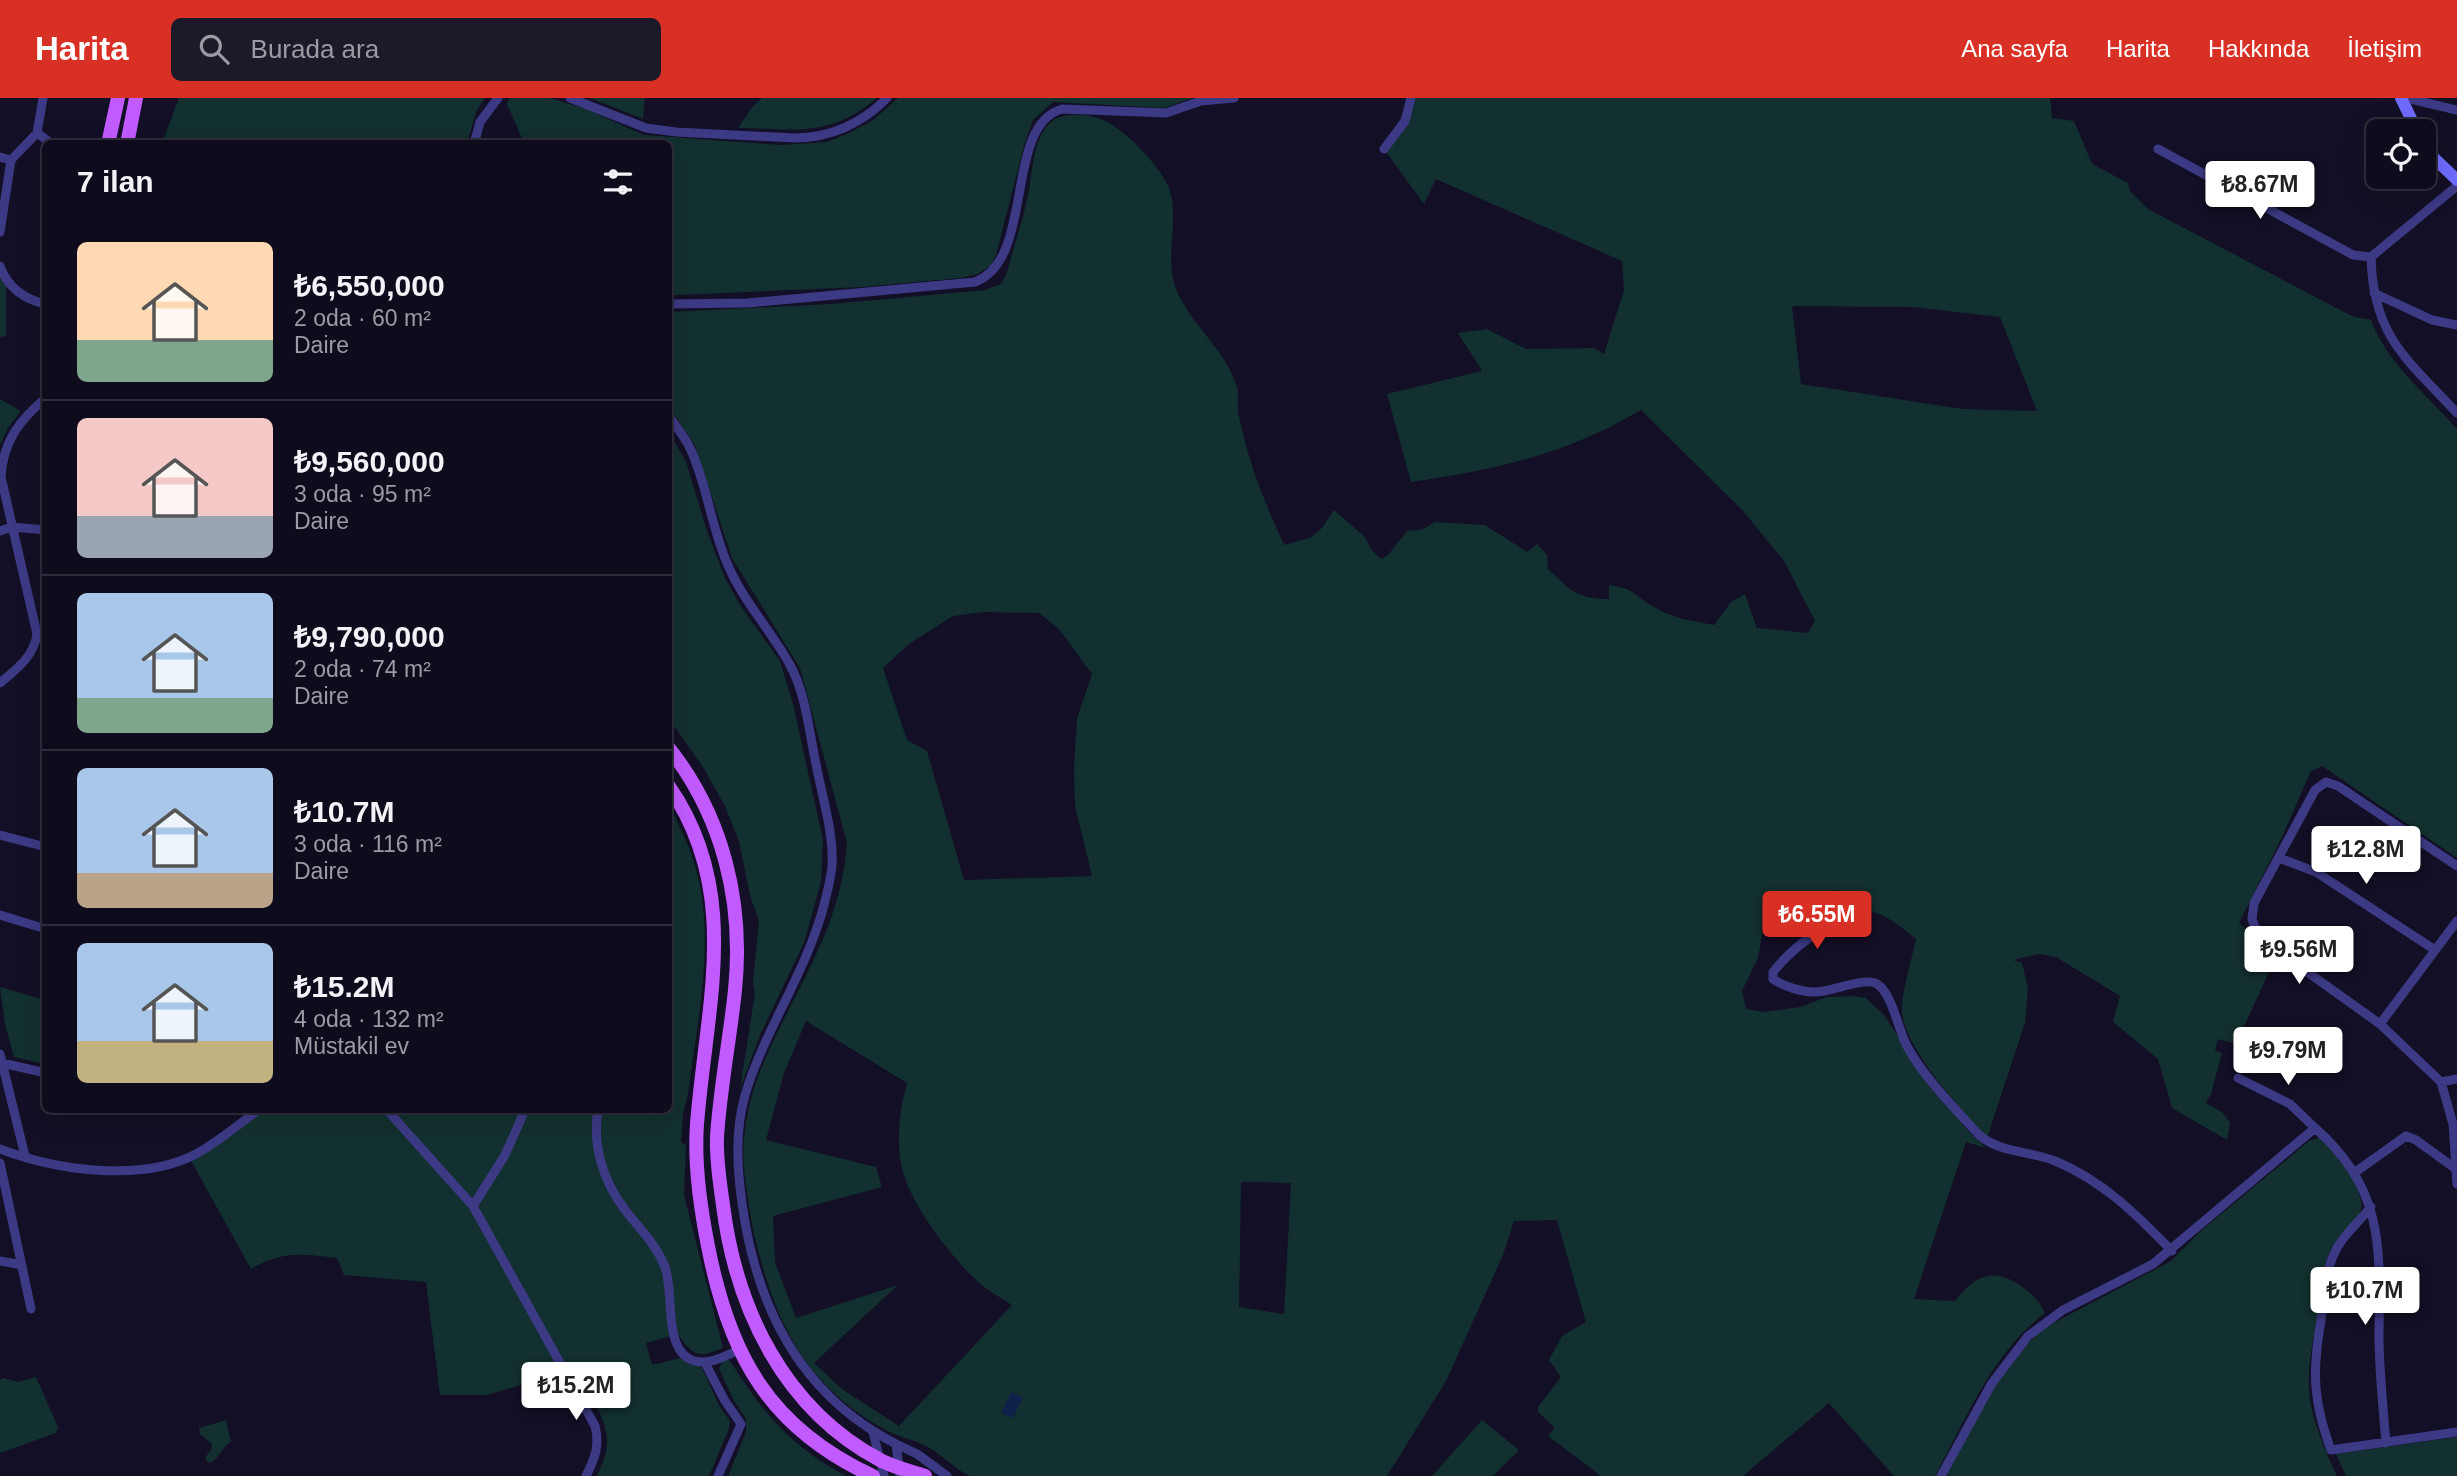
<!DOCTYPE html>
<html lang="tr">
<meta charset="utf-8">
<style>
:root{--surface:#0e0b1c;--page:#1c1929;--text:#f1f3f6;--muted:#9b9ba3;--line:#2e2b3b;--accent:#d93025}
body{margin:0;font-family:Arial,sans-serif;background:var(--page);color:var(--text);height:100vh;display:flex;flex-direction:column;font-size:26px;white-space:nowrap}
*{box-sizing:border-box;margin:0}
p{font-size:23px;color:var(--muted)}
.icon{flex:none;width:38px;height:38px;fill:none;stroke:currentColor;stroke-width:2;stroke-linecap:round;stroke-linejoin:round}
.map{position:relative;flex:1;overflow:hidden}
.sheet{position:absolute;left:42px;top:42px;width:630px;height:973px;display:flex;flex-direction:column;background:var(--surface);border-radius:10px;box-shadow:0 7px 28px #0002,0 0 0 2px var(--line)}
.sheet>*{flex:none}
.fabs{position:absolute;left:2366px;top:21px;display:grid;gap:14px}
.fabs a{display:grid;place-items:center;width:70px;height:70px;border-radius:10px;background:var(--surface);box-shadow:0 7px 28px #0002,0 0 0 2px var(--line);font-size:35px}
.price{position:absolute;translate:-50% -60px;padding:0 16px;border-radius:7px;background:#fff;color:#222;font-size:23px;line-height:46px;filter:drop-shadow(0 2px 4px #0008)}
.price::after{content:'';position:absolute;left:50%;top:42px;width:21px;height:16px;margin-left:-10px;background:inherit;clip-path:polygon(0 0,100% 0,50% 100%)}
.price.current{background:var(--accent);color:#fff}
ul{padding:0;list-style:none}
li{display:flex;align-items:center;gap:21px;height:175px;padding:0 35px}
li+li{border-top:2px solid var(--line)}
li span{display:grid;place-items:center;flex:none;width:196px;height:140px;border-radius:10px;color:#555}
li>.icon{margin-inline-start:auto}
span .icon{width:84px;height:84px;fill:#fffc;stroke-width:1}
li b{font-size:30px}
h2{display:flex;justify-content:space-between;align-items:center;height:84px;padding:0 35px;font-size:30px}
header{display:flex;align-items:center;gap:42px;box-sizing:border-box;height:98px;padding:0 35px;background:var(--accent);color:#fff}
header strong{font-size:33px}
nav{display:flex;gap:38px;margin-inline-start:auto;font-size:24px}
.search{width:490px;height:63px;background:var(--page);display:flex;align-items:center;gap:18px;box-sizing:border-box;padding:0 24px;border-radius:10px;color:var(--muted);font-size:26px}
.map>svg:first-child{display:block}
.green{fill:#12302f;fill-rule:evenodd}
.water{fill:#0c2248}
.lines{fill:none;stroke-linecap:round;stroke-linejoin:round}
.street{stroke:#3d3a85;stroke-width:9}
.secondary{stroke:#6f6bff;stroke-width:12}
.primary{stroke:#c25bff;stroke-width:14}
</style>
<header>
<strong>Harita</strong>
<div class="search"><svg class="icon" aria-label="search" viewBox="0 0 24 24"><circle cx="10" cy="10" r="6"/><path d="M15 15l6 6"/></svg>Burada ara</div>
<nav><a>Ana sayfa</a><a>Harita</a><a>Hakkında</a><a>İletişim</a></nav>
</header>
<div class="map">
<svg width="2457" height="1378" viewBox="0 0 2457 1378">
<rect width="100%" height="100%" fill="#130f26"/>
<path class="green" d="M179,0H485L477,12L467,45H162Z
M509,0H550L586,11L644,37L780,47L827,44L845,37L872,23L898,0H1193L1164,10L1053,4L1033,22L1024,48L996,157L991,167L978,176L960,180L862,189L679,197H669L668,46L524,45L507,6Z
M590,0H645L643,21Z
M762,0H877C830,40 795,31 738,30L753,8Z
M1411,0H2050L2052,20L2074,23L2092,66L2128,85L2130,93L2148,111L2342,213L2355,219L2371,222C2387,265 2427,297 2457,331V760L2322,668L2311,673L2282,739L2239,825L2278,862L2268,876L2236,946L2218,941L2215,952L2222,955L2211,996L2206,1005L2223,1015L2230,1025L2227,1042L2172,1010L2158,961L2113,924L2120,898L2056,859L2038,856L2013,862L2022,865L2028,890L2025,925L1987,1040C1961,1011 1907,954 1902,915C1900,900 1913,857 1916,841C1889,819 1878,810 1842,811L1834,792L1787,803L1764,827L1758,860L1742,893L1746,911L1764,914L1800,909L1827,899L1853,898L1866,900L1884,917L1917,968L1967,1032L1986,1050L1966,1044L1914,1201L1955,1203C1975,1178 1991,1169 2020,1187C2031,1195 2039,1202 2045,1215C1992,1255 1966,1321 1935,1378H1894L1829,1305L1743,1378H1601L1548,1338L1555,1330L1538,1314V1309L1561,1279L1549,1262L1562,1238L1586,1224L1557,1122L1514,1123L1503,1157L1446,1283L1387,1378H970C954,1371 942,1356 926,1348C915,1342 903,1340 892,1335C866,1323 839,1302 820,1281C773,1231 750,1137 744,1070C741,1038 749,1000 761,971C793,893 841,833 847,745L800,570L732,460L695,348L669,308L668,214L831,206L985,192L1001,186L1007,174C1014,147 1024,120 1029,92C1034,65 1034,18 1071,17C1086,16 1094,18 1107,24C1128,35 1158,66 1168,88C1181,119 1164,155 1175,188C1188,225 1224,249 1236,286C1240,296 1236,308 1239,318C1248,364 1265,405 1284,447L1310,440L1322,430L1334,412L1365,439L1371,451L1381,461L1388,457L1407,433L1424,431L1435,424L1485,427L1527,454L1537,446L1547,457L1548,471C1570,492 1577,501 1609,501V487C1637,491 1632,497 1654,509C1672,520 1693,523 1714,527L1731,504L1745,496L1757,530L1808,535L1815,523L1784,463L1743,413L1641,312C1567,356 1495,372 1411,384L1387,296L1482,273L1458,235L1487,231L1526,251L1594,250L1604,256L1624,192L1622,163L1436,81L1424,106L1384,51L1399,32ZM1792,208L1913,209L2000,219L2037,313L1962,311L1801,286ZM983,514L1039,515L1059,531L1092,576L1077,620L1074,670L1075,708L1092,778L964,782L927,653L907,642L883,570L909,546L953,518ZM806,923L907,985C900,1010 897,1033 900,1060C904,1097 943,1148 969,1175C981,1188 997,1198 1012,1207L899,1328L842,1291L814,1265L898,1187L796,1220L775,1164L773,1118L882,1089L876,1069L766,1042L784,975ZM1241,1084L1291,1085L1284,1216L1239,1209Z
M0,178L6,187V238L0,239Z
M0,301L21,313L8,330L0,347Z
M668,332L686,364L707,433L725,480L740,507L780,563L793,606L823,742L821,784L804,845L760,937L740,991L755,895L753,884L759,822L751,801L739,744L725,708L703,669L669,621Z
M669,707C679,727 690,749 696,771C716,843 697,924 688,996L683,1016L681,1044L686,1047L684,1097L723,1250C699,1260 693,1259 678,1236L646,1245L652,1267L680,1260L702,1270L720,1309L730,1323L729,1331L709,1378H597C601,1368 607,1357 607,1346C609,1323 586,1289 575,1269L559,1276L487,1297H440L426,1184L344,1177L337,1160C301,1156 284,1152 251,1171L189,1059L258,1012H668Z
M0,889L45,902V966L14,959L5,926Z
M2319,1040C2334,1052 2366,1092 2361,1112C2357,1129 2336,1139 2329,1155C2322,1170 2322,1190 2319,1207C2315,1235 2307,1264 2309,1292C2311,1321 2325,1352 2337,1378H1946L1990,1296L2007,1269L2025,1248L2044,1230L2171,1163L2202,1132L2309,1043Z
M727,1262L730,1263C765,1317 788,1346 846,1378H728L746,1334V1321L734,1303L719,1271L722,1264Z
M36,1279L58,1329L56,1335L0,1355V1282L4,1280L18,1284Z
M226,1322L231,1344C221,1349 219,1363 208,1365L205,1360L212,1350L211,1345L200,1336L199,1330Z
M1482,1322L1519,1352L1493,1378H1432Z
M2457,1339V1378H2346L2336,1356Z"/>
<path class="water" d="M1011,1294L1023,1299L1013,1320L1001,1315Z"/>
<g class="lines">
<path class="street" d="M570,0L646,30L676,34L795,40C830,40 863,25 887,0
M2406,0L2457,12
M37,35L43,0
M474,46L480,24L498,0
M1384,51L1405,23L1411,0
M2158,51L2353,157L2371,159L2457,88
M0,59L11,62L0,134
M11,62L37,35L52,46
M2371,159C2373,239 2407,261 2457,315
M0,168C7,189 25,202 46,206
M2374,195L2432,222L2457,227
M668,206L748,205L975,184C1036,161 1003,28 1062,11L1166,15L1201,3L1234,0
M668,317C676,328 684,338 690,350C707,386 711,428 727,465C742,502 771,532 790,567C806,596 809,634 816,666C822,699 834,735 832,768C831,781 827,794 824,807C806,875 765,931 745,997C735,1033 737,1069 742,1105C756,1208 800,1297 896,1346L900,1378
M0,433L12,429L46,432
M0,585C17,571 34,558 37,536L1,379C3,344 19,322 46,300
M0,737L46,749
M2279,760L2316,774L2435,852
M0,817L46,831
M1845,820C1817,832 1793,849 1773,874V881C1783,888 1801,894 1814,894C1829,895 1865,878 1877,886C1891,894 1898,929 1905,944C1919,974 1956,1012 1979,1037C2000,1055 2030,1053 2055,1063C2102,1082 2137,1117 2172,1153
M2380,926L2457,823
M0,956L25,1058
M2,965L46,975
M2238,980L2290,1006L2315,1030
M2441,984L2380,926L2271,848L2255,829L2252,821L2254,805L2315,692L2326,684L2338,688L2457,768
M387,1012L473,1108L595,1328C600,1348 595,1360 586,1378
M598,1012C592,1047 603,1083 625,1112C640,1131 656,1146 665,1169C674,1193 664,1246 688,1260C704,1270 723,1259 739,1252
M0,1051C55,1072 141,1085 196,1056C218,1044 238,1027 258,1012
M0,1065L31,1211
M2456,1071L2457,1086
M2354,1075L2406,1038L2416,1042L2456,1071L2453,1026L2441,984L2457,981
M473,1108L505,1057L525,1012
M2371,1109C2359,1124 2341,1139 2334,1156C2327,1170 2326,1188 2324,1203C2314,1264 2309,1293 2331,1352L2457,1334
M0,1163L22,1167
M705,1265L725,1303L741,1326L718,1378
M873,1334L884,1378
M896,1346L917,1356L947,1378
M1941,1378L1992,1285L2028,1238L2063,1212L2153,1166L2315,1030C2385,1091 2380,1152 2379,1237C2379,1273 2383,1309 2386,1345"/>
<path class="secondary" d="M2401,0L2417,33
M2424,45L2434,60L2457,82"/>
<path class="primary" d="M108,46L118,0
M127,46L136,0
M668,649C723,718 744,804 735,892C730,941 720,990 717,1039C716,1062 720,1085 723,1107C736,1211 784,1311 880,1362C893,1369 910,1373 925,1378
M668,687C743,794 706,908 697,1026C694,1067 700,1108 708,1148C729,1257 769,1330 873,1378"/>
</g>
</svg>
<div class="fabs">
<a><svg class="icon" aria-label="locate" viewBox="0 0 24 24"><circle cx="12" cy="12" r="6"/><path d="M12 2v4M12 18v4M2 12h4M18 12h4"/></svg></a>
</div>
<b class="price" style="left:2260px;top:123px">₺8.67M</b>
<b class="price" style="left:2366px;top:788px">₺12.8M</b>
<b class="price current" style="left:1817px;top:853px">₺6.55M</b>
<b class="price" style="left:2299px;top:888px">₺9.56M</b>
<b class="price" style="left:2288px;top:989px">₺9.79M</b>
<b class="price" style="left:2365px;top:1229px">₺10.7M</b>
<b class="price" style="left:576px;top:1324px">₺15.2M</b>
<section class="sheet">
<h2>7 ilan<svg class="icon" aria-label="filters" viewBox="0 0 24 24"><path d="M4 7h16M4 17h16"/><circle cx="9" cy="7" r="2"/><circle cx="15" cy="17" r="2"/></svg></h2>
<ul>
<li><span style="background:linear-gradient(#ffd9b3 70%,#7fa58c 0)"><svg class="icon" aria-label="home" viewBox="0 0 24 24"><path d="M3 11l9-7 9 7M6 9v11h12V9"/></svg></span><div><b>₺6,550,000</b><p>2 oda · 60 m²</p><p>Daire</p></div></li>
<li><span style="background:linear-gradient(#f6c9c9 70%,#9aa5b1 0)"><svg class="icon" aria-label="home" viewBox="0 0 24 24"><path d="M3 11l9-7 9 7M6 9v11h12V9"/></svg></span><div><b>₺9,560,000</b><p>3 oda · 95 m²</p><p>Daire</p></div></li>
<li><span style="background:linear-gradient(#a9c7e8 75%,#7fa58c 0)"><svg class="icon" aria-label="home" viewBox="0 0 24 24"><path d="M3 11l9-7 9 7M6 9v11h12V9"/></svg></span><div><b>₺9,790,000</b><p>2 oda · 74 m²</p><p>Daire</p></div></li>
<li><span style="background:linear-gradient(#a9c7e8 75%,#b9a48a 0)"><svg class="icon" aria-label="home" viewBox="0 0 24 24"><path d="M3 11l9-7 9 7M6 9v11h12V9"/></svg></span><div><b>₺10.7M</b><p>3 oda · 116 m²</p><p>Daire</p></div></li>
<li><span style="background:linear-gradient(#a9c7e8 70%,#c2b280 0)"><svg class="icon" aria-label="home" viewBox="0 0 24 24"><path d="M3 11l9-7 9 7M6 9v11h12V9"/></svg></span><div><b>₺15.2M</b><p>4 oda · 132 m²</p><p>Müstakil ev</p></div></li>
</ul>
</section>
</div>
